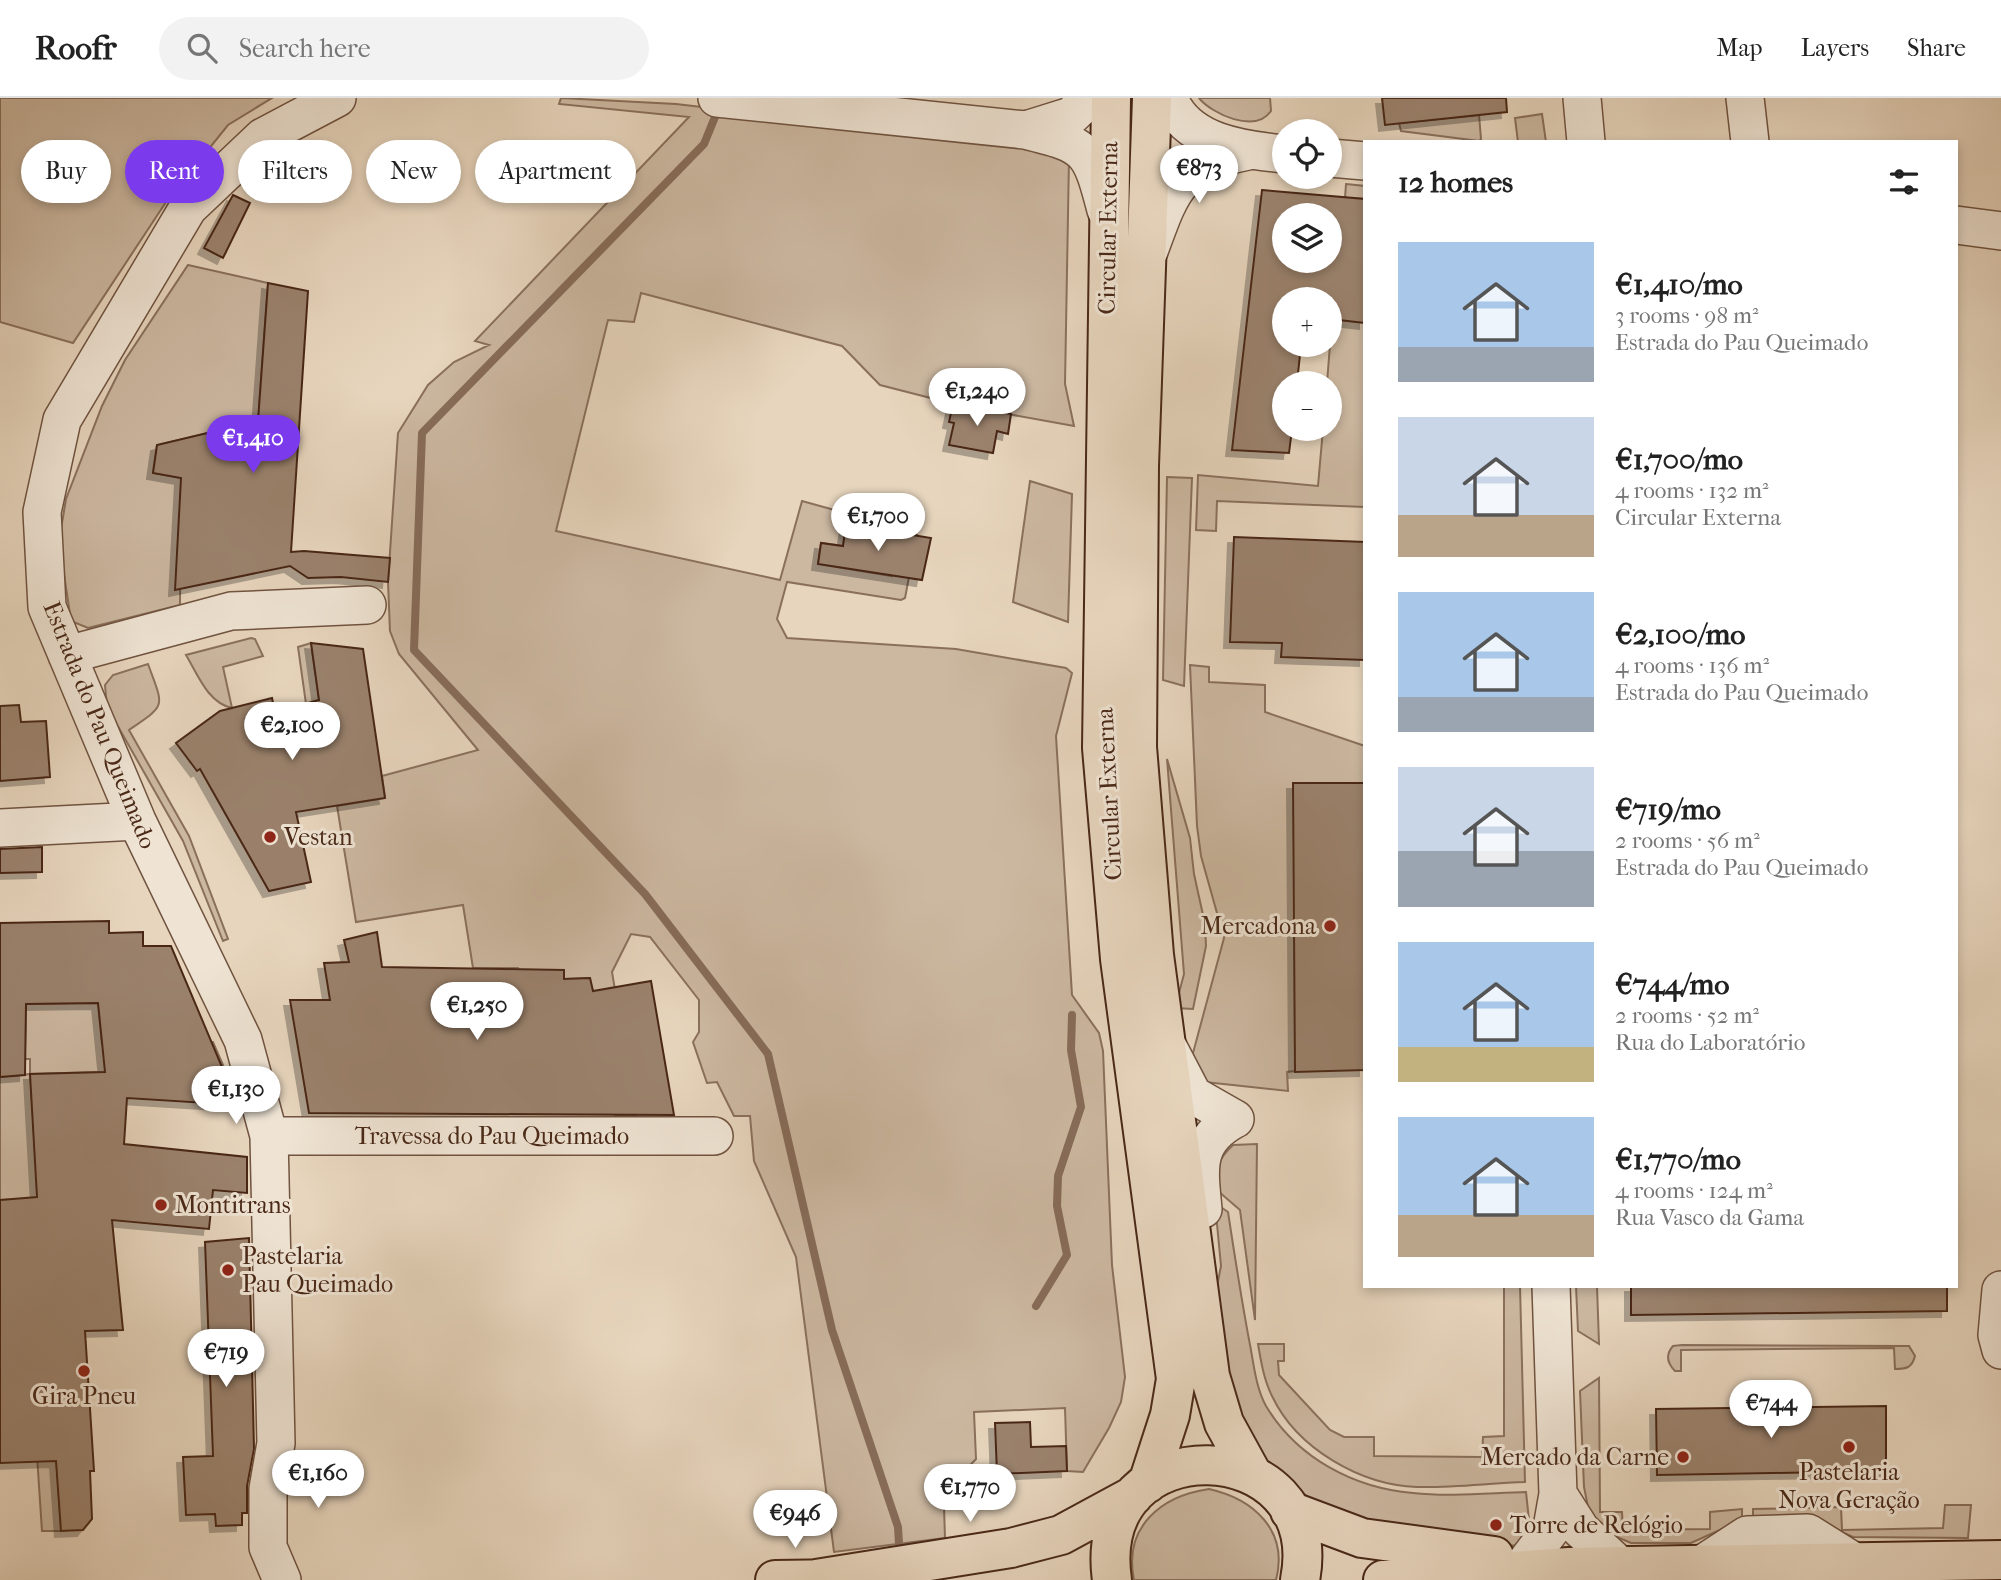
<!DOCTYPE html>
<meta charset="utf-8">
<style>
:root{--surface:#fff;--page:#f2f2f2;--text:#222;--muted:#767676;--line:#e0e0e0;--accent:#7c3aed}
body{margin:0;font-family:"IM FELL French Canon",serif;background:var(--page);color:var(--text);height:100vh;display:flex;flex-direction:column;font-size:26px;white-space:nowrap}
*{box-sizing:border-box;margin:0}
p{font-size:23px;color:var(--muted)}
.icon{flex:none;width:38px;height:38px;fill:none;stroke:currentColor;stroke-width:2;stroke-linecap:round;stroke-linejoin:round}
.map{position:relative;flex:1;overflow:hidden}
.details{position:absolute;left:1363px;top:42px;width:595px;height:1148px;display:flex;flex-direction:column;background:var(--surface);border-radius:0px;box-shadow:0 4px 10px #0003}
.details>*{flex:none}
.top-card{position:absolute;left:21px;top:42px;width:665px;height:63px;display:flex;gap:14px}
.tools{position:absolute;left:1272px;top:21px;display:grid;gap:14px}
.tools a{display:grid;place-items:center;width:70px;height:70px;border-radius:50%;background:var(--surface);box-shadow:0 4px 10px #0003;font-size:35px}
.price{position:absolute;translate:-50% -60px;padding:0 16px;border-radius:24px;background:#fff;color:#222;font-size:23px;line-height:46px;filter:drop-shadow(0 2px 4px #0008)}
.price::after{content:'';position:absolute;left:50%;top:42px;width:21px;height:16px;margin-left:-10px;background:inherit;clip-path:polygon(0 0,100% 0,50% 100%)}
.price.active{background:var(--accent);color:#fff}
ul{padding:0;list-style:none}
li{display:flex;align-items:center;gap:21px;height:175px;padding:0 35px}
li span{display:grid;place-items:center;flex:none;width:196px;height:140px;border-radius:0px;color:#555}
li>.icon{margin-inline-start:auto}
span .icon{width:84px;height:84px;fill:#fffc;stroke-width:1}
li b{font-size:30px}
h2{display:flex;justify-content:space-between;align-items:center;height:84px;padding:0 35px;font-size:30px}
.tag{padding:0 24px;border-radius:32px;background:var(--surface);box-shadow:0 4px 10px #0003;font-size:24px;line-height:63px}
.tag.active{background:var(--accent);color:#fff}
header{display:flex;align-items:center;gap:42px;box-sizing:border-box;height:98px;padding:0 35px;background:var(--surface);border-bottom:2px solid var(--line)}
header strong{font-size:33px}
nav{display:flex;gap:38px;margin-inline-start:auto;font-size:24px}
.search{width:490px;height:63px;background:var(--page);display:flex;align-items:center;gap:18px;box-sizing:border-box;padding:0 24px;border-radius:38px;color:var(--muted);font-size:26px}
.map>svg:first-child{display:block}
.green{fill:#ccb8a1;stroke:#8a705c;stroke-width:2}
.lines{fill:none;stroke-linecap:round;stroke-linejoin:round}
.stream{stroke:#876c59;stroke-width:8}
.building{fill:#9b826d;stroke:#492817;stroke-width:2;fill-rule:evenodd;filter:url(#shadow)}
.minor-casing{stroke:#705340;stroke-width:40}
.major-casing{stroke:#492817;stroke-width:42}
.minor{stroke:#efe4d4;stroke-width:37}
.major{stroke:#e7d5bd;stroke-width:38}
.poi-dot{fill:#8f2418;stroke:#efe4d4;stroke-width:2.5}
.labels{text-anchor:middle;dominant-baseline:central;stroke-width:6;stroke-linejoin:round;paint-order:stroke}
.street-label{font-size:24px;fill:#492817;stroke:#efe4d4}
.poi-label{font-size:24px;fill:#492817;stroke:#efe4d4;text-anchor:start}
</style>
<header>
<strong>Roofr</strong>
<div class="search"><svg class="icon" aria-label="search" viewBox="0 0 24 24"><circle cx="10" cy="10" r="6"/><path d="M15 15l6 6"/></svg>Search here</div>
<nav><a>Map</a><a>Layers</a><a>Share</a></nav>
</header>
<div class="map">
<svg width="2001" height="1482" viewBox="0 0 2001 1482">
<defs>
<filter id="shadow"><feDropShadow dx="-6" dy="6" stdDeviation="0" flood-color="#0004"/></filter>
</defs>
<rect width="100%" height="100%" fill="#e7d5bd"/>
<filter id="stains"><feTurbulence type="fractalNoise" baseFrequency=".00286" numOctaves="4"/><feColorMatrix values="0 0 0 0 .2 0 0 0 0 .09 0 0 0 0 .02 0 0 0 .5 -.17"/></filter>
<radialGradient id="worn" r=".72"><stop offset=".6" stop-color="#630" stop-opacity="0"/><stop offset="1" stop-color="#630" stop-opacity=".3"/></radialGradient>
<path class="green" d="M0,0H272L228,27L166,104L73,245L0,224Z
M561,0L676,6L1050,50L1069,60L1065,286L1074,328L958,307L880,287L842,248L641,195L634,224L608,222L556,433L780,482L802,403L849,416L843,448L821,445L818,466L892,478L899,431L917,437L905,500L901,502L787,484L777,521L787,540L956,551L1066,570L1072,575L1056,638L1072,897L1099,935L1103,953L1112,1167L1125,1279L1121,1304L1109,1330L1083,1374L1067,1373L1065,1310L974,1314L976,1361L962,1376L943,1377L945,1440L834,1454L796,1159L754,1063L750,1018H734L717,984L707,985L693,944L699,934V902L650,839L631,836L612,874L636,1017H615L590,880L564,881L563,872L518,880V870H473L463,807L356,824L337,708L385,700L382,678L478,652L399,556L390,533L388,484L398,335L428,287L454,264L489,247L475,243L689,19L559,6Z
M1199,0H1270L1271,13C1255,36 1212,16 1199,0Z
M1542,16L1546,44H1518L1515,20Z
M1479,17L1481,41L1479,43L1401,33L1399,25Z
M1346,86L1365,88V101L1345,100Z
M188,167L268,185L258,323L157,347L153,375L181,380L180,507L88,530L71,523L59,443L66,401L102,308L125,262Z
M1332,221L1365,225V409L1217,403L1216,433L1196,432L1198,377L1318,388L1323,331H1330V285H1327Z
M1167,379L1192,380L1184,588L1163,582Z
M1030,383L1072,396L1068,524L1013,504Z
M251,540L255,541L263,558L223,569L232,610C208,605 198,577 186,557Z
M311,545L319,602L306,606L298,549Z
M148,566C164,610 167,606 129,632L189,738L228,841L223,843L183,743L107,609L105,587L113,577Z
M1190,567L1209,569V584L1265,587V614L1365,648V685H1294L1295,973L1287,974L1288,993L1205,984L1194,968L1193,955L1224,840L1201,758L1197,728Z
M1167,661L1190,740L1194,776L1205,826L1206,848L1193,911L1175,910L1184,876Z
M98,905L102,946L213,944L223,967L182,982L101,974L30,976L61,1433H42L20,1101L0,1102V979L30,976V961H6L25,951L26,906Z
M1257,1046L1255,1222L1240,1112L1218,1093C1215,1071 1217,1062 1233,1047Z
M1215,1105L1228,1114C1235,1160 1242,1206 1251,1252C1254,1270 1257,1292 1266,1308C1297,1360 1354,1390 1413,1395C1450,1399 1489,1395 1526,1394L1529,1422L1543,1423L1519,1448L1446,1442L1325,1411L1289,1385L1249,1345L1235,1322L1212,1214L1221,1168Z
M1504,1188H1520L1525,1384C1490,1385 1453,1390 1417,1389C1361,1387 1297,1351 1272,1298C1264,1282 1261,1264 1258,1246H1284V1263H1278L1279,1277L1330,1332L1344,1339H1374V1358L1482,1359L1483,1339L1504,1338Z
M1576,1188H1597L1599,1246L1578,1233Z
M1682,1247L1909,1248L1915,1258C1912,1270 1906,1271 1895,1271L1894,1250L1681,1252V1273H1675C1667,1265 1665,1257 1673,1248Z
M1599,1280L1600,1414H1622L1623,1432L1710,1431V1414L1742,1411V1422L1691,1445H1631L1603,1433L1589,1414L1584,1389L1580,1293Z
M1209,1391C1253,1401 1289,1432 1276,1482H1134C1123,1429 1161,1398 1209,1391Z
M1945,1407H1971L1968,1440L1853,1439L1806,1419L1753,1421V1411L1841,1409L1842,1432L1943,1430Z"/>
<g class="lines">
<path class="stream" d="M715,19L704,46L422,335L414,552L645,796L768,956L832,1232L898,1429L899,1446
M1036,1208L1067,1157L1057,1108L1058,1078L1081,1009L1071,952L1072,917"/>
</g>
<path class="building" d="M1382,0H1506L1507,14L1385,27Z
M1262,92L1365,101V225L1330,221V201H1284V247H1301L1297,285H1284V331H1292L1289,355L1232,352ZM1284,117H1330V163H1284Z
M233,97L250,105L223,160L204,150Z
M268,185L308,193L291,454L304,453L390,460L388,484L341,479L308,480L290,468L175,492L181,380L153,375L157,347L258,323Z
M953,306L1011,316L1008,336L997,333L993,355L949,347L954,325L949,324Z
M846,426L931,440L922,482L818,466L821,445L843,448Z
M1234,439L1365,444V562L1281,559L1282,545L1230,544Z
M311,545L363,551L385,700L296,714L311,784L269,793L200,671L197,673L176,645L220,613L272,600L275,614L319,602Z
M19,607L21,624L46,623L50,679L0,683V608Z
M1293,685H1365V972L1295,974Z
M42,749V774L0,775V751Z
M109,823V835L143,834V848H171L238,1007L127,1000L124,1046L247,1059V1095L213,1092L209,1131L112,1122L123,1232L85,1233L94,1373H90L92,1421L83,1432L61,1433L56,1363L0,1365V1102L37,1099L30,976L105,974L98,905L26,906L25,977L0,979V825Z
M377,834L382,869L564,872V881L590,880L593,893L651,883L674,1017L309,1015L290,902H330L324,865L349,864L344,842Z
M249,1140L254,1351L247,1388V1415H242V1427L216,1428L215,1416L186,1417L183,1359L213,1358L205,1144Z
M1631,1188H1947V1213L1631,1217Z
M1886,1308V1373L1657,1377L1656,1311Z
M1030,1324L1031,1349L1066,1348L1067,1373L997,1376L995,1325Z"/>
<g class="lines">
<defs>
<path id="minor" d="M717,0L1025,32C1087,47 1090,50 1106,112
M1169,0C1186,45 1243,52 1284,56
M1582,0L1586,44
M1745,0L1750,44
M1026,32L1071,18L1090,0
M1330,60L1365,63
M1956,127L2001,133
M1149,153C1172,90 1178,67 1248,53
M67,557L231,513L367,507
M0,730L137,723
M1169,951L1193,997L1235,1021
M269,1038H714
M1203,1111C1199,1070 1194,1043 1235,1021
M2001,1192L1997,1237L2001,1252
M1558,1396L1581,1432L1620,1468
M1527,1463L1552,1430L1558,1396L1551,1188
M1701,1467L1747,1437L1808,1435L1856,1465
M282,1482L268,1449V1391L276,1345L269,1038L243,942L137,723L47,509L42,414L62,322L188,110L263,39L337,0"/>
<path id="major" d="M1111,0L1102,650L1120,861L1176,1281L1170,1317L1148,1385
M1152,0L1139,368L1137,649L1154,857L1210,1278L1224,1325L1252,1376
M1290,1413L1362,1440L1494,1458
M816,1481L1011,1450L1061,1437L1133,1398
M775,1482L842,1481
M1112,1482C1089,1324 1329,1334 1300,1482
M1383,1482L1569,1469L2001,1462"/>
</defs>
<use href="#minor" class="minor-casing"/>
<use href="#major" class="major-casing"/>
<use href="#minor" class="minor"/>
<use href="#major" class="major"/>
</g>
<g class="poi-dot">
<circle cx="270" cy="739" r="7"/>
<circle cx="1330" cy="828" r="7"/>
<circle cx="161" cy="1107" r="7"/>
<circle cx="228" cy="1172" r="7"/>
<circle cx="84" cy="1273" r="7"/>
<circle cx="1849" cy="1349" r="7"/>
<circle cx="1683" cy="1359" r="7"/>
<circle cx="1496" cy="1427" r="7"/>
</g>
<g class="labels">
<g class="street-label">
<text transform="translate(1108 130) rotate(-89)">Circular Externa</text>
<text transform="translate(100 627) rotate(68)">Estrada do Pau Queimado</text>
<text transform="translate(1109 696) rotate(-93)">Circular Externa</text>
<text x="492" y="1038">Travessa do Pau Queimado</text>
</g>
<g class="poi-label">
<text x="284" y="739">Vestan</text>
<text x="1316" y="828" text-anchor="end">Mercadona</text>
<text x="175" y="1107">Montitrans</text>
<text x="242" y="1158">Pastelaria<tspan x="242" dy="28">Pau Queimado</tspan></text>
<text x="84" y="1298" text-anchor="middle">Gira Pneu</text>
<text x="1669" y="1359" text-anchor="end">Mercado da Carne</text>
<text x="1849" y="1374" text-anchor="middle">Pastelaria<tspan x="1849" dy="28">Nova Geração</tspan></text>
<text x="1510" y="1427">Torre de Relógio</text>
</g>
</g>
<rect width="100%" height="100%" filter="url(#stains)"/>
<rect width="100%" height="100%" fill="url(#worn)"/>
</svg>
<div class="tools">
<a><svg class="icon" aria-label="locate" viewBox="0 0 24 24"><circle cx="12" cy="12" r="6"/><path d="M12 2v4M12 18v4M2 12h4M18 12h4"/></svg></a>
<a><svg class="icon" aria-label="layers" viewBox="0 0 24 24"><path d="M12 4l9 5-9 5-9-5zM3 14l9 5 9-5"/></svg></a>
<a>+</a>
<a>−</a>
</div>
<b class="price" style="left:1199px;top:107px">€873</b>
<b class="price" style="left:977px;top:330px">€1,240</b>
<b class="price active" style="left:253px;top:377px">€1,410</b>
<b class="price" style="left:878px;top:455px">€1,700</b>
<b class="price" style="left:292px;top:664px">€2,100</b>
<b class="price" style="left:477px;top:944px">€1,250</b>
<b class="price" style="left:236px;top:1028px">€1,130</b>
<b class="price" style="left:226px;top:1291px">€719</b>
<b class="price" style="left:1771px;top:1342px">€744</b>
<b class="price" style="left:318px;top:1412px">€1,160</b>
<b class="price" style="left:970px;top:1426px">€1,770</b>
<b class="price" style="left:795px;top:1452px">€946</b>
<div class="top-card">
<a class="tag">Buy</a>
<a class="tag active">Rent</a>
<a class="tag">Filters</a>
<a class="tag">New</a>
<a class="tag">Apartment</a>
</div>
<section class="details">
<h2>12 homes<svg class="icon" aria-label="filters" viewBox="0 0 24 24"><path d="M4 7h16M4 17h16"/><circle cx="9" cy="7" r="2"/><circle cx="15" cy="17" r="2"/></svg></h2>
<ul>
<li><span style="background:linear-gradient(#a9c7e8 75%,#9aa5b1 0)"><svg class="icon" aria-label="home" viewBox="0 0 24 24"><path d="M3 11l9-7 9 7M6 9v11h12V9"/></svg></span><div><b>€1,410/mo</b><p>3 rooms · 98 m²</p><p>Estrada do Pau Queimado</p></div></li>
<li><span style="background:linear-gradient(#c9d6e8 70%,#b9a48a 0)"><svg class="icon" aria-label="home" viewBox="0 0 24 24"><path d="M3 11l9-7 9 7M6 9v11h12V9"/></svg></span><div><b>€1,700/mo</b><p>4 rooms · 132 m²</p><p>Circular Externa</p></div></li>
<li><span style="background:linear-gradient(#a9c7e8 75%,#9aa5b1 0)"><svg class="icon" aria-label="home" viewBox="0 0 24 24"><path d="M3 11l9-7 9 7M6 9v11h12V9"/></svg></span><div><b>€2,100/mo</b><p>4 rooms · 136 m²</p><p>Estrada do Pau Queimado</p></div></li>
<li><span style="background:linear-gradient(#c9d6e8 60%,#9aa5b1 0)"><svg class="icon" aria-label="home" viewBox="0 0 24 24"><path d="M3 11l9-7 9 7M6 9v11h12V9"/></svg></span><div><b>€719/mo</b><p>2 rooms · 56 m²</p><p>Estrada do Pau Queimado</p></div></li>
<li><span style="background:linear-gradient(#a9c7e8 75%,#c2b280 0)"><svg class="icon" aria-label="home" viewBox="0 0 24 24"><path d="M3 11l9-7 9 7M6 9v11h12V9"/></svg></span><div><b>€744/mo</b><p>2 rooms · 52 m²</p><p>Rua do Laboratório</p></div></li>
<li><span style="background:linear-gradient(#a9c7e8 70%,#b9a48a 0)"><svg class="icon" aria-label="home" viewBox="0 0 24 24"><path d="M3 11l9-7 9 7M6 9v11h12V9"/></svg></span><div><b>€1,770/mo</b><p>4 rooms · 124 m²</p><p>Rua Vasco da Gama</p></div></li>
</ul>
</section>
</div>
